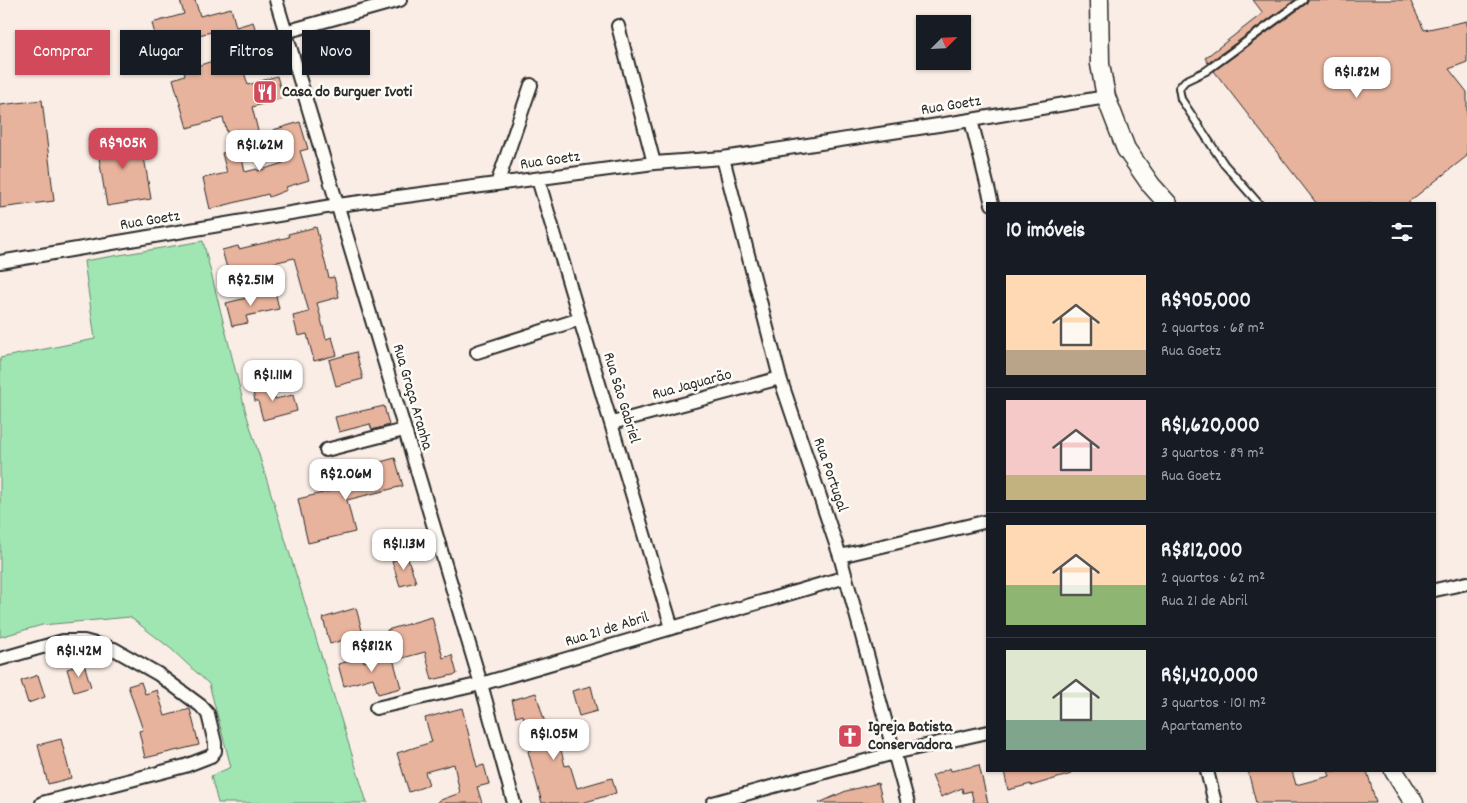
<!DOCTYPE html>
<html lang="pt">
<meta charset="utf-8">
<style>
:root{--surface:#171b24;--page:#242831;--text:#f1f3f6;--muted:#9ea1a6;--line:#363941;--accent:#d1495b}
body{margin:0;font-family:Dekko,sans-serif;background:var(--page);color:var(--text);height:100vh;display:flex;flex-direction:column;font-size:19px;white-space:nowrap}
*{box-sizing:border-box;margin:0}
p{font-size:16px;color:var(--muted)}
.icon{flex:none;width:28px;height:28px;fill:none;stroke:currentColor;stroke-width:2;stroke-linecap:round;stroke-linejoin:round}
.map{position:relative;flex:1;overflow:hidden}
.details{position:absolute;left:986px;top:202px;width:450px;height:570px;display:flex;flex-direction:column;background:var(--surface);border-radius:0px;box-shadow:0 1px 4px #0004}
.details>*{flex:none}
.hud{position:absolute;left:15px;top:30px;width:475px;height:45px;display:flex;gap:10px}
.needle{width:32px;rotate:66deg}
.fabs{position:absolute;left:916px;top:15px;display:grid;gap:10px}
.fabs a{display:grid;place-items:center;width:55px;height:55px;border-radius:0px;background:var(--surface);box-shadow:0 1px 4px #0004;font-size:25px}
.price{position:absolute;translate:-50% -42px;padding:0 11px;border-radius:10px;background:#fff;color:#222;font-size:16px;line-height:32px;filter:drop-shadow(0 1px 2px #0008)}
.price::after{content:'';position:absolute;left:50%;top:30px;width:15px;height:11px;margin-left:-8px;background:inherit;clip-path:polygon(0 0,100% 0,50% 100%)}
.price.selected{background:var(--accent);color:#fff}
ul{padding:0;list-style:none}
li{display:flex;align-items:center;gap:15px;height:125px;padding:0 20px}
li+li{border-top:1px solid var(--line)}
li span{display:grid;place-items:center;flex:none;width:140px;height:100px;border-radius:0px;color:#555}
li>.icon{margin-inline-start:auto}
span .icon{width:60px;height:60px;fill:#fffc;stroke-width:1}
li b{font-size:21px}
h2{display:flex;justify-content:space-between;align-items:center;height:60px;padding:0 20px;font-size:21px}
.pill{padding:0 18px;border-radius:0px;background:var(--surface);box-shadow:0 1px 4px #0004;font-size:18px;line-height:45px}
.pill.selected{background:var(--accent);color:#fff}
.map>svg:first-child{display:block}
.green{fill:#a0e6b3;stroke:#66886f}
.building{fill:#e8b39c;stroke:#2b2b2b}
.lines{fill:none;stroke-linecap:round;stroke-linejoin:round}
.lane-casing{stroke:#2b2b2b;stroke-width:10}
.street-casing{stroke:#2b2b2b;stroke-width:16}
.secondary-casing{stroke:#2b2b2b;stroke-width:21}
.lane{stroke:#fdfcf7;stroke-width:6}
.street{stroke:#fdfcf7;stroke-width:12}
.secondary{stroke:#fdfcf7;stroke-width:18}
.labels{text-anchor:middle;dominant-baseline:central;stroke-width:5;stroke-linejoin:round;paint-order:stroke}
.poi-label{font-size:16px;font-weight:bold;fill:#2b2b2b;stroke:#fdfcf7;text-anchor:start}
.street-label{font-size:16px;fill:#2b2b2b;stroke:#fdfcf7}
</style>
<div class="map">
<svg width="1467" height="803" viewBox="0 0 1467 803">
<rect width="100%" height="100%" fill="#f9ede5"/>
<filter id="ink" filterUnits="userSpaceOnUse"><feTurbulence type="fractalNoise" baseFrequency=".02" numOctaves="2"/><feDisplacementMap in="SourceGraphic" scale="10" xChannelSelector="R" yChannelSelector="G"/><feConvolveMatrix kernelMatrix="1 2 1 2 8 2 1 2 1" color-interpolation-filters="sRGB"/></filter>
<g filter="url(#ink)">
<path class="green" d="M203,241L246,413L367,803H218L211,776L231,767L209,684L170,648L130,617L42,625L0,637V358L95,339L84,261Z"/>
<path class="building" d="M180,0H195L200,16L231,8L236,27L253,22L258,37L226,47L221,30L189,37L197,66L238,53L248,85L277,76L283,98L252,107L259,135L230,143L223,118L187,128L173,79L185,75L177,41L158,46L152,23L184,14Z
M1253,0H1295L1208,63L1205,58L1263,13Z
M1308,0H1410L1424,30L1467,21V62L1449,69L1467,92V156L1406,204H1317L1214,71L1306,4Z
M42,100L54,201L0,208V105Z
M300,122L308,149L300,151L309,180L286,187L287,190L269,197L268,194L210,209L203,178L227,173L222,153L240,149L245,172L257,169L258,171L283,163L273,130Z
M140,133L151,199L107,206L96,140Z
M316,227L329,278L334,277L339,297L317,303L326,339L332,337L337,355L314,361L307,334L298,336L293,316L309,312L294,258L261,266L262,271L230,279L222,250L238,246L239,249L289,237L288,234Z
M275,291L279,309L246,316L248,323L232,326L226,303Z
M356,352L363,379L336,386L329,360Z
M271,382L275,399L293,395L297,411L263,420L258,401H255L252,387Z
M384,406L389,425L372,430L370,424L339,432L335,417Z
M395,458L403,486L347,500L355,532L308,543L298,499L355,485L351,470Z
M407,556L416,582L400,586L392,561Z
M356,608L363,634L330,644L323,618Z
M432,617L443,658L452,655L457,674L432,680L425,652L395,660L387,630Z
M392,655L401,688L378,694L373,678L344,686L338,664L363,658L364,662Z
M84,664L91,687L74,692L67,669Z
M38,675L45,697L28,703L21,681Z
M141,682L145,694L157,690L165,716L190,709L199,745L145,758L139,731L143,730L128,686Z
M591,686L597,711L579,716L572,691Z
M536,693L545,723H548L554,743L559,742L565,766L570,765L577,788L612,778L616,793L582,803H542L528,751L532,749L523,715L516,717L512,700Z
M462,708L477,767L484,765L489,784L477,787L482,803H438V801L460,793L454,764L425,772L429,785L409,792L397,753L432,742L425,718Z
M61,739L71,778L48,784L38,745Z
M979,765L988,803H974L971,791L963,793L962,788L941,797L932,776L950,768L951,771Z
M1004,771H1070L1071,774L1031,786V784L1008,790Z
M1248,771H1292L1296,785L1330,776L1328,771H1367L1376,803H1256Z
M878,783L883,803H819L846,791Z"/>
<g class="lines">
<defs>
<path id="lane" d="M1259,204L1224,164L1181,99L1179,88L1185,81L1206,71L1303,0"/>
<path id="street" d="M276,0L481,684L514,803
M618,26L654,163
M285,32L400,0
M971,120L992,204
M723,158L780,378L840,556L908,803
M538,179L672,628
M497,184L531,85
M0,262L338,205L654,163L723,158L971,120L1106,97
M477,352L580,319
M612,423L780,378
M326,450L404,430
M840,556L988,521
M1435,590L1467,583
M0,659L63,641H84L114,649L158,674L201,706L208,714L215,743V751L211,756L185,766L42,803
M376,708L481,684L846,577
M1207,771L1215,803
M713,803L894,753L988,732"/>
<path id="secondary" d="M1099,0L1100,64L1106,97L1126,149L1151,185L1168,204
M1394,771L1414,803"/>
</defs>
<use href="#lane" class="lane-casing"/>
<use href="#street" class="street-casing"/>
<use href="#secondary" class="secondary-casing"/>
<use href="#lane" class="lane"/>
<use href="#street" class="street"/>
<use href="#secondary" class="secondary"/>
</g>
</g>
<defs>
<symbol id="restaurant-square" viewBox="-11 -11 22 22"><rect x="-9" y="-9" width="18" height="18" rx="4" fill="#d1495b" stroke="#fdfcf7"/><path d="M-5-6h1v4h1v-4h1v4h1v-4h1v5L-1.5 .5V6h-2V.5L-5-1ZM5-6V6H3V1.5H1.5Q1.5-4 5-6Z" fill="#fff"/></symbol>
<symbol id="church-square" viewBox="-11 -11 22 22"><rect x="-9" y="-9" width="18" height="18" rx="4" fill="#d1495b" stroke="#fdfcf7"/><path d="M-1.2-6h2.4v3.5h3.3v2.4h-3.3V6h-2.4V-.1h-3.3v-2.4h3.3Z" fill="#fff"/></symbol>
</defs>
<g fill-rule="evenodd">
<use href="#restaurant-square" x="251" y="78" width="28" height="28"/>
<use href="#church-square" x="836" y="722" width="28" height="28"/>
</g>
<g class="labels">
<g class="poi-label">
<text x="282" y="92">Casa do Burguer Ivoti</text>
<text x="868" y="727">Igreja Batista<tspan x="868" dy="18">Conservadora</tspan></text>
</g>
<g class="street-label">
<text transform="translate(951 106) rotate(-9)">Rua Goetz</text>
<text transform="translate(550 161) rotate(-8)">Rua Goetz</text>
<text transform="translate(150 221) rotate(-9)">Rua Goetz</text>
<text transform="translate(692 385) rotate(-15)">Rua Jaguarão</text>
<text transform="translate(412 397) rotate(74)">Rua Graça Aranha</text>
<text transform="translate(621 398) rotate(73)">Rua São Gabriel</text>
<text transform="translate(830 475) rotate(71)">Rua Portugal</text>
<text transform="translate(607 630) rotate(-17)">Rua 21 de Abril</text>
</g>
</g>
</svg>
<div class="fabs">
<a><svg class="needle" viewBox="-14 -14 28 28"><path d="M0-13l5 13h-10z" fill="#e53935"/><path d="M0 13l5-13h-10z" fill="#9ea1a6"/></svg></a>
</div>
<b class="price" style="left:1357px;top:99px">R$1.82M</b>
<b class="price selected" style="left:123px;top:170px">R$905K</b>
<b class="price" style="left:260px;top:172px">R$1.62M</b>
<b class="price" style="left:251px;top:307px">R$2.51M</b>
<b class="price" style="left:273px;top:402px">R$1.11M</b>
<b class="price" style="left:346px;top:501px">R$2.06M</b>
<b class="price" style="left:404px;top:571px">R$1.13M</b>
<b class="price" style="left:372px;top:673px">R$812K</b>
<b class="price" style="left:79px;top:678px">R$1.42M</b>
<b class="price" style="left:554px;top:761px">R$1.05M</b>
<div class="hud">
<a class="pill selected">Comprar</a>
<a class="pill">Alugar</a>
<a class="pill">Filtros</a>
<a class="pill">Novo</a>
</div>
<section class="details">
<h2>10 imóveis<svg class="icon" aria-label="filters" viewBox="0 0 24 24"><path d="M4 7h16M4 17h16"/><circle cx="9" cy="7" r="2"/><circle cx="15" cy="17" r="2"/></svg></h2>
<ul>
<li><span style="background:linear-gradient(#ffd9b3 75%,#b9a48a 0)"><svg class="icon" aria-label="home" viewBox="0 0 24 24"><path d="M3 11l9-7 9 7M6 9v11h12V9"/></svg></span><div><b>R$905,000</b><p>2 quartos · 68 m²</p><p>Rua Goetz</p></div></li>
<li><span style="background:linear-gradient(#f6c9c9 75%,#c2b280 0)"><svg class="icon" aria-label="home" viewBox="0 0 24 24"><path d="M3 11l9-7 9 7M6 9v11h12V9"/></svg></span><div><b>R$1,620,000</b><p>3 quartos · 89 m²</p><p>Rua Goetz</p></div></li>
<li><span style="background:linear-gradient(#ffd9b3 60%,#8fb573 0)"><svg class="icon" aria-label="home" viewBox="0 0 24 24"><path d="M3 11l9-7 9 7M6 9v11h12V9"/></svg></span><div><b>R$812,000</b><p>2 quartos · 62 m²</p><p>Rua 21 de Abril</p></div></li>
<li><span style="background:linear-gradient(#dfe7d0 70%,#7fa58c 0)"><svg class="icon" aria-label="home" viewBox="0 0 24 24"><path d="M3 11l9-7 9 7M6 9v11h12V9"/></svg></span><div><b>R$1,420,000</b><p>3 quartos · 101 m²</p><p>Apartamento</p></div></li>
</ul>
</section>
</div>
